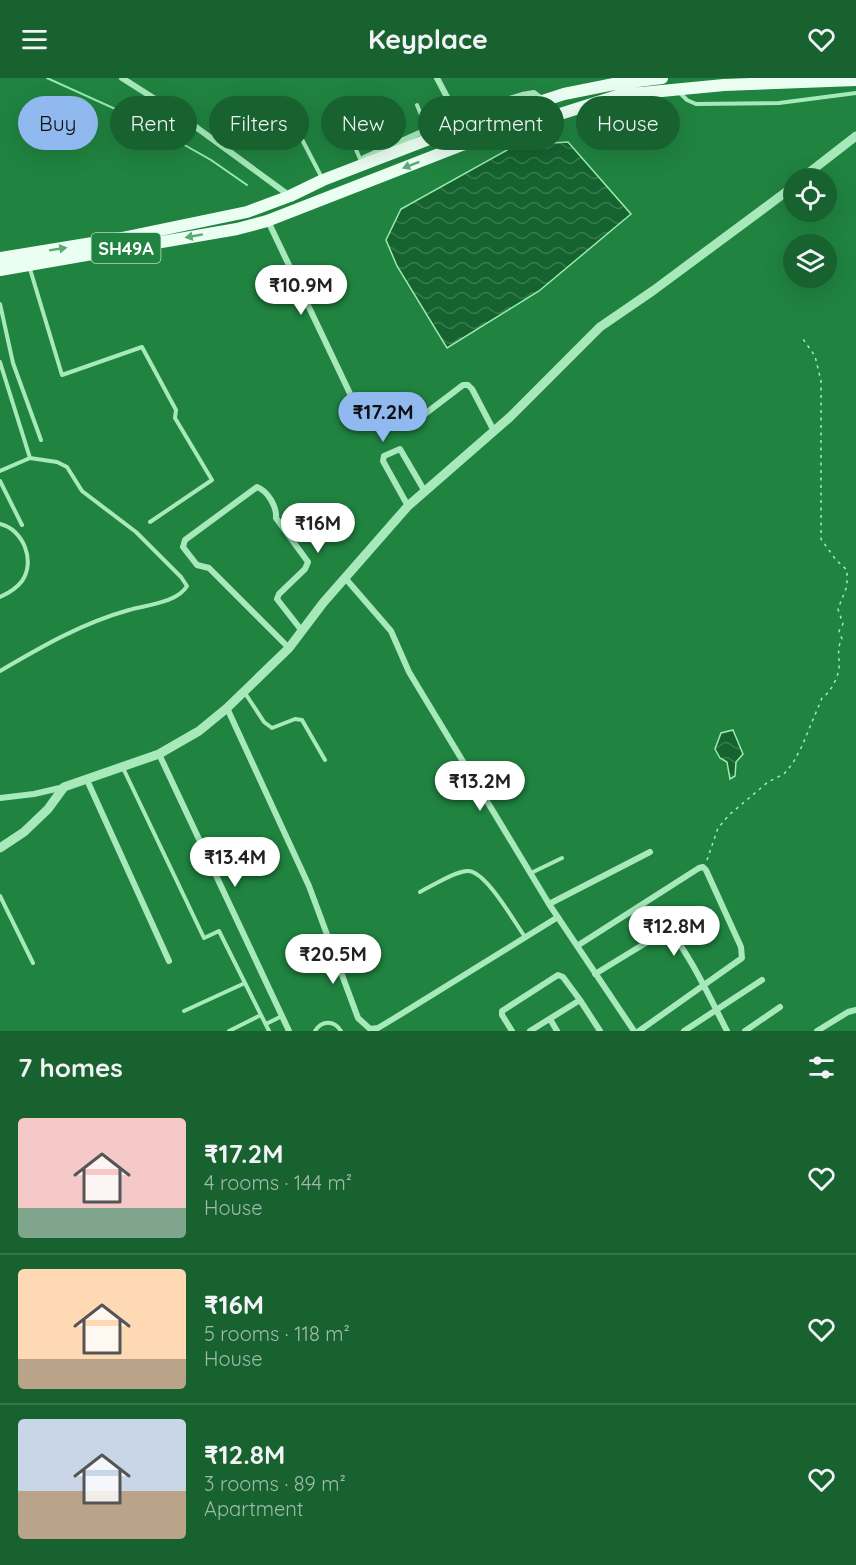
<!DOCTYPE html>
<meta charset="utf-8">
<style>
:root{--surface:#186230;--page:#256b3c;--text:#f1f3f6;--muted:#9fbcab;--line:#36764c;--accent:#90b9f0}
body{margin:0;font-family:Quicksand,sans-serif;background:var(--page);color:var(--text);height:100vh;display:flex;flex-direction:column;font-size:22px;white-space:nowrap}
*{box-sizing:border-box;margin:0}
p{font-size:20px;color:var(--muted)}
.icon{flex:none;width:33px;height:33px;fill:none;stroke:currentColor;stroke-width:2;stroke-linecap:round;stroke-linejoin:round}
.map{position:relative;height:953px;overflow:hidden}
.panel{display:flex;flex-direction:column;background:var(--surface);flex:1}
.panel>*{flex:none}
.hud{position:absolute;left:18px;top:18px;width:820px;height:54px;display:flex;gap:12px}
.controls{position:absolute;left:783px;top:90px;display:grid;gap:12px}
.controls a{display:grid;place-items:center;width:54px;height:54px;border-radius:50%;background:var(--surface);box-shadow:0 6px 24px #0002;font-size:30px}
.price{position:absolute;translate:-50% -51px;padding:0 14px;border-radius:21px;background:#fff;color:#222;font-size:20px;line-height:39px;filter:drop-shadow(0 2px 3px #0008)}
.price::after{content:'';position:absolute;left:50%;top:36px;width:18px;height:14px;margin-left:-9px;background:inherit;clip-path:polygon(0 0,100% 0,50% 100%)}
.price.selected{background:var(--accent);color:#111}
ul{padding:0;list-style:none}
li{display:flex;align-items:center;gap:18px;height:150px;padding:0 18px}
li+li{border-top:2px solid var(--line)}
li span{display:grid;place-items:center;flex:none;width:168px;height:120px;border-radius:6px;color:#555}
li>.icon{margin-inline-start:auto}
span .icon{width:72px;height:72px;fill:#fffc;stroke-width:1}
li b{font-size:26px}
h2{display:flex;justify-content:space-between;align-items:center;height:72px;padding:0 18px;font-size:26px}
.tag{padding:0 21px;border-radius:27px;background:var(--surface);box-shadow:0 6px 24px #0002;font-size:21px;line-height:54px}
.tag.selected{background:var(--accent);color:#111}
header{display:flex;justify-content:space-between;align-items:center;height:78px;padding:0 18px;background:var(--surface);font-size:27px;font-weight:700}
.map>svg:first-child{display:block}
.water{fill:url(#water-waves);stroke:#9beab2;stroke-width:1.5}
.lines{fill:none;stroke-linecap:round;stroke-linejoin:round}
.stream{stroke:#9beab2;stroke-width:2}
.path{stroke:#a7e9bb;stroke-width:1.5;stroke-dasharray:3 4.5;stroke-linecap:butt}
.service{stroke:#a7e9bb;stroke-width:4}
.minor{stroke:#a7e9bb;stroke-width:6}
.tertiary{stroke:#a7e9bb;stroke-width:9}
.primary{stroke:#eafef1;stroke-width:12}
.oneway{fill:#5da875}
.labels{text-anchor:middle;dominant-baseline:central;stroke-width:6;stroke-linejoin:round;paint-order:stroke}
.shield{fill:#208340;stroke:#bcdac6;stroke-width:1.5}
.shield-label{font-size:18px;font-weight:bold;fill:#fff}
</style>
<header><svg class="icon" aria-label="menu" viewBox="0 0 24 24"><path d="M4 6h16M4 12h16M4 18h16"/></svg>Keyplace<svg class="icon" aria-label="heart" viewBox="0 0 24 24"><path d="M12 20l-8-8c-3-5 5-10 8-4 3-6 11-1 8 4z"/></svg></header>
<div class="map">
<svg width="856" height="953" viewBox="0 0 856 953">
<defs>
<pattern id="water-waves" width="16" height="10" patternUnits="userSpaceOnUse" patternTransform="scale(1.5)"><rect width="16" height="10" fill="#15632f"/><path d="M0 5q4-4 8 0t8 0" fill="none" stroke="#387a4e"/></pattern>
</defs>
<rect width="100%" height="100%" fill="#208340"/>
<path class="water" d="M568,64L631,136L539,213L447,270L397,188L386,162L401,131L516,67Z
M733,652L743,676L736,684L735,698L730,701L727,684L720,680L715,671L721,655Z"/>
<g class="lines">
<path class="stream" d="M47,0L144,44L211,82L247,107"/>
<path class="path" d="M707,782L718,750L729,737L768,704L784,696L793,685L802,668L822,620C830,615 838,600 839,590C840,580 836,571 842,561L839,553L843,546L838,531L847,508V492L836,482L821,461V303L815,278L803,261"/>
<path class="service" d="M679,14L687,22L696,26L779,25L856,15
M281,21L322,100
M417,27L427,51
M361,83L354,67L355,59L365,56L377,74
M30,191L62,297L142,269L176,332L175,340L212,402L150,444
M0,226L13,285L41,362
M0,284L30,380
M0,393L30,380L57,384L67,389L82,413L136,454L181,499L187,508C177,525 146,527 129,532C82,545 41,569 0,593
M0,403L22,447
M0,446C23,451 36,483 22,503C16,511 9,515 0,519
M245,615L264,644L272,650L295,641L302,642L325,682
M123,690L204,860L219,853L245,905
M531,795L562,780
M420,814C432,808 455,793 468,793C486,793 515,845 525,859
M0,818L33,885
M184,933L245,905L269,953
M266,946L282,938
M229,953L261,937
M315,953C322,942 334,942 341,953"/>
<path class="minor" d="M122,0L174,33L290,118
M437,0L457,38
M364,80L457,38L522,17L534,15L543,22
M268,143L354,324
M417,342L463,307H468L472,311L494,353
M408,428L383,383L384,378L400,371L424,412
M346,501L391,553L409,594L549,826L634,953
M289,570L209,490L197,487L183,469L185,462L257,409C268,413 277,429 276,440L308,484L305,491L279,516L277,521L302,553
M227,630L309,808L358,940L370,951L378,950L393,941L558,839
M159,676L289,953
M87,702L169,883
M0,720L34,716L64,709
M549,826L650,774
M577,868L699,790L703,789L706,792L741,869L742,880L639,953
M595,896L667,852C683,862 716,932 727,953
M550,941L557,953
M512,953L502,937V933L558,897L563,899L580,922
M530,953L580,922L600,953
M684,953L762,902
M745,953L780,929
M817,953L848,934L856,932"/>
<path class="tertiary" d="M802,100L856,58
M0,770L24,754L48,731L64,709L159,676L199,653L227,630L289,570L323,525L408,428L509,340L600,249L654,212L794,108"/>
<path class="primary" d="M0,180L117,161L247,134L290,118L323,102L458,50L564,16L614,6L662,0
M0,192L237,151L267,143L462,67L620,17L724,7L856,2"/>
</g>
<defs><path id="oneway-solid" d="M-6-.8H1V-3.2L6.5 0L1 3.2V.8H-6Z" transform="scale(1.5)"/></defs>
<g class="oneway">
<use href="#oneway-solid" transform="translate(411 87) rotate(159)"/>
<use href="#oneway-solid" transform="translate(194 158) rotate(170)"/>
<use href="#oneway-solid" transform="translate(58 171) rotate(-9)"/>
</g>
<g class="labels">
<rect class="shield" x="91.5" y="155" width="69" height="30" rx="4.5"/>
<g class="shield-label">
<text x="126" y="170">SH49A</text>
</g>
</g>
</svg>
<div class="controls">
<a><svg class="icon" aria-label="locate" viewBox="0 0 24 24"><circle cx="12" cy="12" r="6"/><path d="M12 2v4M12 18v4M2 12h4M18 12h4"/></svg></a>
<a><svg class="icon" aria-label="layers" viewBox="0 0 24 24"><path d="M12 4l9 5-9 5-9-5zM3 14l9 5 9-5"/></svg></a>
</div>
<b class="price" style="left:301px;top:238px">₹10.9M</b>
<b class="price selected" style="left:383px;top:365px">₹17.2M</b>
<b class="price" style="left:318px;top:476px">₹16M</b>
<b class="price" style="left:480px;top:734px">₹13.2M</b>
<b class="price" style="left:235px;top:810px">₹13.4M</b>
<b class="price" style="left:674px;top:879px">₹12.8M</b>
<b class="price" style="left:333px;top:907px">₹20.5M</b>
<div class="hud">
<a class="tag selected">Buy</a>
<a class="tag">Rent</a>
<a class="tag">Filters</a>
<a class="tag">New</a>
<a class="tag">Apartment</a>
<a class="tag">House</a>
</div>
</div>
<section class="panel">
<h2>7 homes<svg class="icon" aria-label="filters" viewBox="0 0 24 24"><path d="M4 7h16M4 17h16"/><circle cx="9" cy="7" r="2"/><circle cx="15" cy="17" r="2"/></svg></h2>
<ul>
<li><span style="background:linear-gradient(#f6c9c9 75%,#7fa58c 0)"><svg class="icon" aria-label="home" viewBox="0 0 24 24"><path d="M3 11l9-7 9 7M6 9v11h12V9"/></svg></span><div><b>₹17.2M</b><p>4 rooms · 144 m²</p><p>House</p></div><svg class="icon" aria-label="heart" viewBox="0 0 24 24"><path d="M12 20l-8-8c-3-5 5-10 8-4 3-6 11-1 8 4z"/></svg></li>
<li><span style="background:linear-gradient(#ffd9b3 75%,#b9a48a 0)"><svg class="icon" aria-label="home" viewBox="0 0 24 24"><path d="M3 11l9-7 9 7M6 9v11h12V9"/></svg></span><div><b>₹16M</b><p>5 rooms · 118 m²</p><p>House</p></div><svg class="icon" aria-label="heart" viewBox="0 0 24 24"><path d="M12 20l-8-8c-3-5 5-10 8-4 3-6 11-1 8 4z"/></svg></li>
<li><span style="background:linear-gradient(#c9d6e8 60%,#b9a48a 0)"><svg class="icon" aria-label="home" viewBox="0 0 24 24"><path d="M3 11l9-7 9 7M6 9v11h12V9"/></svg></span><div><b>₹12.8M</b><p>3 rooms · 89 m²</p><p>Apartment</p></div><svg class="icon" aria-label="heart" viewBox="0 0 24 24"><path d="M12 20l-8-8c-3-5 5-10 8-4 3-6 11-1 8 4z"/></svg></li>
</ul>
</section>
